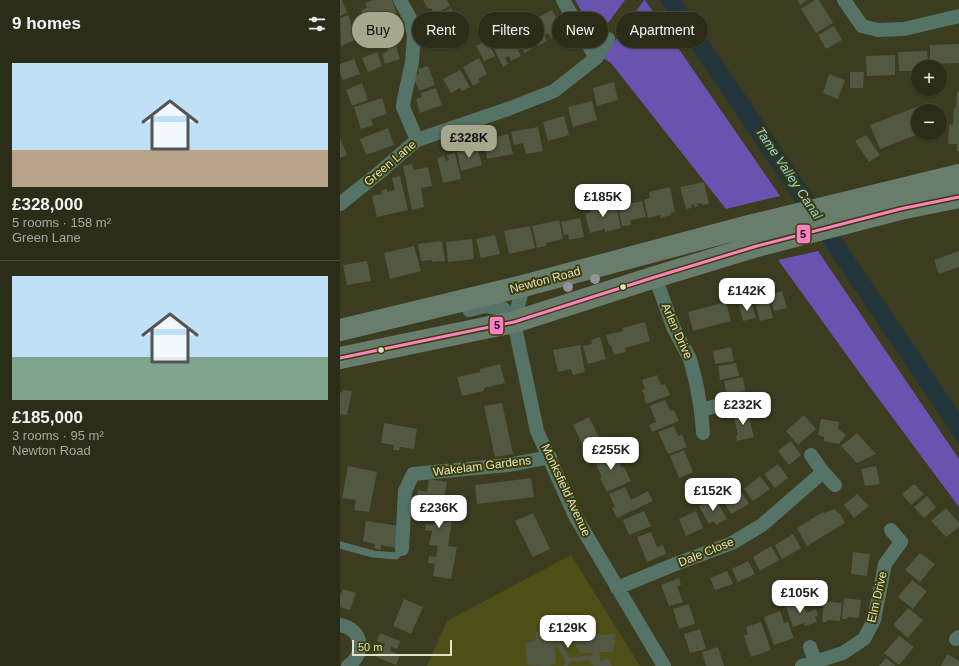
<!DOCTYPE html>
<meta charset="utf-8">
<style>
:root{--surface:#2c2d18;--page:#383925;--text:#f1f3f6;--muted:#a6a8a2;--line:#484937;--accent:#a6a88d}
body{margin:0;font-family:Helvetica,sans-serif;background:var(--page);color:var(--text);height:100vh;display:flex;flex-direction:column;font-size:15px;white-space:nowrap}
*{box-sizing:border-box;margin:0}
p{font-size:13px;color:var(--muted)}
.icon{flex:none;width:22px;height:22px;fill:none;stroke:currentColor;stroke-width:2;stroke-linecap:round;stroke-linejoin:round}
.map{position:relative;flex:1;overflow:hidden}
.details{display:flex;flex-direction:column;background:var(--surface);width:340px}
.details>*{flex:none}
.guide{position:absolute;left:12px;top:12px;width:380px;height:36px;display:flex;gap:8px}
.buttons{position:absolute;left:571px;top:60px;display:grid;gap:8px}
.buttons a{display:grid;place-items:center;width:36px;height:36px;border-radius:50%;background:var(--surface);box-shadow:0 1px 3px #0004,0 0 0 1px var(--line);font-size:20px}
.scale{position:absolute;left:12px;bottom:10px;width:100px;box-sizing:border-box;padding-left:4px;border:2px solid #e0e2c8;border-top:0;font-size:11px;line-height:14px;white-space:nowrap;color:#e0e2c8;-webkit-text-stroke:3px #3c3c07;paint-order:stroke}
.price{position:absolute;translate:-50% -34px;padding:0 9px;border-radius:8px;background:#fff;color:#222;font-size:13px;line-height:26px;filter:drop-shadow(0 1px 2px #0008)}
.price::after{content:'';position:absolute;left:50%;top:24px;width:12px;height:9px;margin-left:-6px;background:inherit;clip-path:polygon(0 0,100% 0,50% 100%)}
.price.active{background:var(--accent);color:#111}
ul{padding:0;list-style:none}
li{display:grid;align-content:center;gap:8px;height:212px;padding:0 12px}
li+li{border-top:1px solid var(--line)}
li span{display:grid;place-items:center;height:124px;border-radius:0px;color:#555}
li>.icon{margin-inline-start:auto}
span .icon{width:72px;height:72px;fill:#fffc;stroke-width:1}
li b{font-size:17px}
h2{display:flex;justify-content:space-between;align-items:center;height:48px;padding:0 12px;font-size:17px}
.chip{padding:0 14px;border-radius:18px;background:var(--surface);box-shadow:0 1px 3px #0004,0 0 0 1px var(--line);font-size:14px;line-height:36px}
.chip.active{background:var(--accent);color:#111}
main{display:flex;flex:1;min-height:0}
.map>svg:first-child{display:block}
.built{fill:#4e4f17}
.forest{fill:#6a52b0}
.water{fill:#22363c}
.building{fill:#535842}
.lines{fill:none;stroke-linecap:round;stroke-linejoin:round}
.lane{stroke:#557467;stroke-width:7}
.street{stroke:#557467;stroke-width:14}
.highway{stroke:#697d6c;stroke-width:22}
.bus-1-casing{stroke:#3c3c07;stroke-width:6}
.bus-1{stroke:#ff80c5;stroke-width:3}
.tree{fill:#959397}
.bus-dot{fill:#e0e2c8;stroke:#3c3c07;stroke-width:1.5}
.labels{text-anchor:middle;dominant-baseline:central;stroke-width:4;stroke-linejoin:round;paint-order:stroke}
.street-label{font-size:12px;fill:#e0e2c8;stroke:#3c3c07}
.water-label{font-size:13px;font-style:italic;fill:#93d4f4;stroke:#3c3c07}
.line-badge{stroke:#3c3c07;stroke-width:1.5}
.pale-badge-label{font-size:11px;text-anchor:middle;font-weight:bold;fill:#111}
</style>
<main>
<section class="details">
<h2>9 homes<svg class="icon" aria-label="filters" viewBox="0 0 24 24"><path d="M4 7h16M4 17h16"/><circle cx="9" cy="7" r="2"/><circle cx="15" cy="17" r="2"/></svg></h2>
<ul>
<li><span style="background:linear-gradient(#bfe0f5 70%,#b9a48a 0)"><svg class="icon" aria-label="home" viewBox="0 0 24 24"><path d="M3 11l9-7 9 7M6 9v11h12V9"/></svg></span><div><b>£328,000</b><p>5 rooms · 158 m²</p><p>Green Lane</p></div></li>
<li><span style="background:linear-gradient(#bfe0f5 65%,#7fa58c 0)"><svg class="icon" aria-label="home" viewBox="0 0 24 24"><path d="M3 11l9-7 9 7M6 9v11h12V9"/></svg></span><div><b>£185,000</b><p>3 rooms · 95 m²</p><p>Newton Road</p></div></li>
</ul>
</section>
<div class="map">
<svg width="619" height="666" viewBox="0 0 619 666">
<rect width="100%" height="100%" fill="#3b3c20"/>
<path class="built" d="M231,555L300,666H87L107,621Z"/>
<path class="forest" d="M235,0H285L257,38Z
M304,0H305L440,196L386,209L271,63L263,58Z
M478,251L619,459V507L532,390L438,260Z"/>
<path class="water" d="M319,0H341C434,137 526,275 619,412V444Z"/>
<path class="building" d="M0,0H2L7,13L0,16Z
M33,0H52L57,13L27,24L21,10L27,8L25,3Z
M83,0H107L110,6L95,14L91,8L88,9Z
M457,0H468L460,5Z
M475,0H479L493,23L476,33L461,9Z
M111,8L123,31L103,41L102,39L93,44L86,31L101,24L97,16Z
M212,10L224,31L211,38L208,33L204,35L207,41L198,46L195,40L192,42L195,47L185,53L182,48L178,50L181,56L171,61L169,56L165,58L168,64L163,67L151,43Z
M8,15L11,22L10,23L17,39L1,46L0,18Z
M494,26L502,40L486,49L478,35Z
M29,28L33,38L21,43L17,32Z
M147,40L155,56L144,61L136,46Z
M55,44L60,59L45,64L42,54L48,51L47,47Z
M619,44V63L590,64V45Z
M587,51L588,67H578V71H559L558,52Z
M37,52L42,66L28,72L22,58Z
M555,55V75L527,76L526,56Z
M139,58L147,74L138,79L140,82L133,86L123,67Z
M14,59L20,74L3,80L0,73V64Z
M88,66L95,85L79,91L73,76L79,74L78,69Z
M120,70L130,87L122,91L120,88L111,93L103,79Z
M510,72H524L523,88H510Z
M489,74L505,80L498,99L483,93Z
M274,82L278,100L257,106L253,88Z
M22,83L28,100L12,106L6,90Z
M96,88L102,105L80,113L76,99L82,97L81,93Z
M617,92H619V151H617V144H608L609,124L613,125L614,108H616Z
M42,98L47,114L31,119L33,125L21,129L14,107Z
M252,101L257,120L233,127L228,107Z
M584,104L586,111H578V133H581L540,149L530,125Z
M224,116L229,135L208,141L203,122Z
M198,127L203,151L186,154L183,143L174,145L171,132Z
M48,128L54,145L26,155L20,139Z
M168,134L173,154L147,159L144,140Z
M526,135L540,155L529,162L515,141Z
M0,138L7,155L0,158Z
M137,146L142,165L121,171L117,152Z
M115,153L121,179L103,183L97,158L104,156L106,161L109,160L107,155Z
M72,164L74,170L88,167L92,186L81,188L84,207L72,210L63,166Z
M60,176L68,210L37,217L32,196L42,194L41,191L47,189V192L55,190L52,178Z
M364,182L369,204L362,205V203L357,204L358,206L355,207L354,204L351,205V208L346,209L340,187Z
M330,187L335,212L330,213L331,215L321,218L320,215L308,218L304,200L310,198L309,192Z
M302,201L306,217L290,220L291,225L282,226L278,206Z
M259,203L260,206L269,204V208L276,206L281,228L265,232V229L250,233L245,214L251,212L250,205Z
M240,218L244,237L229,240L228,234L224,235L221,222Z
M219,220L223,239L206,243V246L197,248L192,226Z
M190,226L195,248L169,254L164,231Z
M155,235L160,254L141,258L136,239Z
M132,239L134,259L108,262L106,242Z
M102,241L105,261L92,262V260L81,261L78,244Z
M74,246L81,271L50,279L44,253Z
M619,251V267L599,274L594,260Z
M27,261L31,281L7,285L3,265Z
M442,291L447,308L434,311L430,295Z
M428,301L433,318L420,321L416,305Z
M386,302L391,321L353,331L348,312Z
M411,302L416,318L403,321L399,305Z
M305,322L310,341L285,348L286,352L274,355L271,345H269L266,335L283,331L282,328Z
M260,337L266,359L248,364L243,346L252,344L251,340Z
M240,345L245,372L233,375L231,369L218,372L213,350Z
M391,347L394,361L375,364L373,351Z
M396,363L399,376L380,380L378,366Z
M160,364L165,383L144,388V391L122,396L117,377L140,372V369Z
M317,375L321,385L325,384L330,395L306,404L304,398L305,397L302,390L305,389L302,380Z
M403,377L405,391L387,395L384,381Z
M3,390L12,391L7,415L0,414V392L2,393Z
M409,393L412,405L393,409L391,397Z
M325,400L330,411L334,410L339,421L312,432L309,425L316,422L310,406Z
M162,403L173,454L155,457L144,406Z
M407,410L414,437L397,441L396,436L398,435L393,413Z
M464,415L476,429L458,445L446,431Z
M249,417L263,446L247,454L233,425Z
M481,419L499,422L498,429L506,435L499,444L484,441V437L478,435Z
M44,423L77,429L74,449L60,447L59,450H53L54,445L41,443Z
M334,426L338,436L342,435L347,447L328,454L318,432Z
M517,433L536,454L517,463L501,446Z
M451,441L461,455L449,465L438,451Z
M273,449L282,468L284,467L291,481L267,492L260,478L262,477L253,458Z
M344,450L353,472L339,478L330,456Z
M438,464L448,478L435,488L424,474Z
M8,466L37,472L29,512L14,510L16,500L2,498Z
M536,466L540,484L525,486L521,469Z
M420,476L430,489L413,501L404,489Z
M191,478L194,497L137,504L135,485Z
M89,479L107,482L102,514L113,515L108,546L117,547L111,579L93,576L95,564L88,563L89,556L96,557L98,546L89,545L92,531L85,530L86,524L93,525L95,515L83,513L85,499L77,498L78,490L87,492Z
M574,484L584,494L571,505L562,494Z
M285,487L291,500L308,491L313,501L277,518L272,508L275,507L269,494Z
M401,491L409,504L391,514L383,501Z
M517,494L529,506L514,518L504,505Z
M587,496L596,507L584,518L574,507Z
M375,498L387,519L376,525L374,521L369,524L359,506Z
M606,508L619,523V527L606,537L591,521Z
M494,509L501,515L505,523L467,546L457,528L483,512L484,513Z
M304,511L311,526L289,535L283,520Z
M356,511L363,528L346,536L339,519Z
M193,513L210,549L193,557L175,521Z
M26,521L59,526L55,548L41,545V550L34,548L35,544L23,541Z
M311,532L317,547L323,545L326,554L307,562L297,537Z
M453,534L461,548L442,559L435,545Z
M431,546L439,560L420,571L413,557Z
M513,552L530,554L527,576L511,574Z
M580,553L595,564L580,582L565,570Z
M408,561L415,574L398,582L392,569Z
M387,571L393,584L375,590L370,578Z
M339,578L341,585L337,586L343,602L329,606L321,585Z
M572,580L587,591L573,609L558,597Z
M3,589L16,593L10,610L0,607V596Z
M461,598L466,613L476,609L478,615L475,617L477,622L465,626L464,623L453,627L445,604Z
M504,598L521,600L519,618L507,617V619H502Z
M64,599L83,607L71,634L53,626Z
M484,601L502,603L500,621L487,620V622H482Z
M349,604L355,624L339,629L333,609Z
M568,608L583,620L568,638L553,625Z
M440,611L444,623L448,622L454,638L434,645L424,617Z
M421,622L431,650L411,657L404,636L408,634L406,627Z
M212,623L214,642H221L229,658L253,655V653H241L235,645L237,636L276,634L273,652H260V659L261,661L268,658L272,666H253L250,660L229,662L228,666H224L225,660L218,647H215L216,663L210,666L187,665L185,643L196,641V633Z
M360,629L366,649L350,653L344,634Z
M40,633L60,641L57,649L51,646L50,651L60,655L56,665L36,657L40,648L43,649L45,644L37,641Z
M559,636L574,647L559,665L544,653Z
M378,647L384,666H366L362,652Z
M607,654L619,661V666H601Z
M546,658L556,666H539Z"/>
<g class="lines">
<path class="lane" d="M0,545L33,554L56,556L62,549"/>
<path class="street" d="M60,0L71,20L74,36L72,62L64,99L63,107L77,140
M223,0L256,58
M504,0L522,26L538,30L564,29L619,16
M0,204L40,172L77,140L168,109L214,91L256,58L268,39
M315,277L334,329L350,359L356,382L361,410L363,433
M183,286L174,322L197,431L235,516L324,666
M129,310L146,306L164,309L174,322
M361,410L380,405
M471,455L483,472L495,485
M62,549L65,491L73,474L168,465L210,457
M277,588L333,565L392,543L422,525L483,472
M0,625C23,629 26,653 8,666
M616,639L619,637
M470,647L477,666
M462,666L503,653L524,639L534,620L545,564L561,542L551,530"/>
<path class="highway" d="M0,330L183,286L409,226L619,175
M0,358L174,322L315,277L417,246L560,209L619,197"/>
<defs>
<path id="bus-1" d="M0,358L174,322L315,277L417,246L560,209L619,197"/>
</defs>
<use href="#bus-1" class="bus-1-casing"/>
<use href="#bus-1" class="bus-1"/>
</g>
<g class="tree">
<circle cx="255" cy="279" r="5"/>
<circle cx="228" cy="287" r="5"/>
</g>
<g class="bus-dot">
<circle cx="283" cy="287" r="3.5"/>
<circle cx="41" cy="350" r="3.5"/>
</g>
<g class="labels">
<g class="street-label">
<text transform="translate(50 163) rotate(-40)">Green Lane</text>
<text transform="translate(205 280) rotate(-15)">Newton Road</text>
<text transform="translate(337 331) rotate(66)">Arlen Drive</text>
<text transform="translate(142 466) rotate(-7)">Wakelam Gardens</text>
<text transform="translate(226 490) rotate(65)">Monksfield Avenue</text>
<text transform="translate(366 552) rotate(-22)">Dale Close</text>
<text transform="translate(537 597) rotate(-77)">Elm Drive</text>
</g>
<g class="water-label">
<text transform="translate(449 173) rotate(56)">Tame Valley Canal</text>
</g>
</g>
<g class="line-badge">
<rect x="456" y="224" width="15" height="20" rx="4" fill="#ff80c5"/>
<rect x="149" y="316" width="15" height="19" rx="4" fill="#ff80c5"/>
</g>
<g class="pale-badge-label">
<text x="463" y="238">5</text>
<text x="157" y="329">5</text>
</g>
</svg>
<div class="buttons">
<a>+</a>
<a>−</a>
</div>
<div class="scale">50 m</div>
<b class="price active" style="left:129px;top:159px">£328K</b>
<b class="price" style="left:263px;top:218px">£185K</b>
<b class="price" style="left:407px;top:312px">£142K</b>
<b class="price" style="left:403px;top:426px">£232K</b>
<b class="price" style="left:271px;top:471px">£255K</b>
<b class="price" style="left:373px;top:512px">£152K</b>
<b class="price" style="left:99px;top:529px">£236K</b>
<b class="price" style="left:460px;top:614px">£105K</b>
<b class="price" style="left:228px;top:649px">£129K</b>
<div class="guide">
<a class="chip active">Buy</a>
<a class="chip">Rent</a>
<a class="chip">Filters</a>
<a class="chip">New</a>
<a class="chip">Apartment</a>
</div>
</div>
</main>
